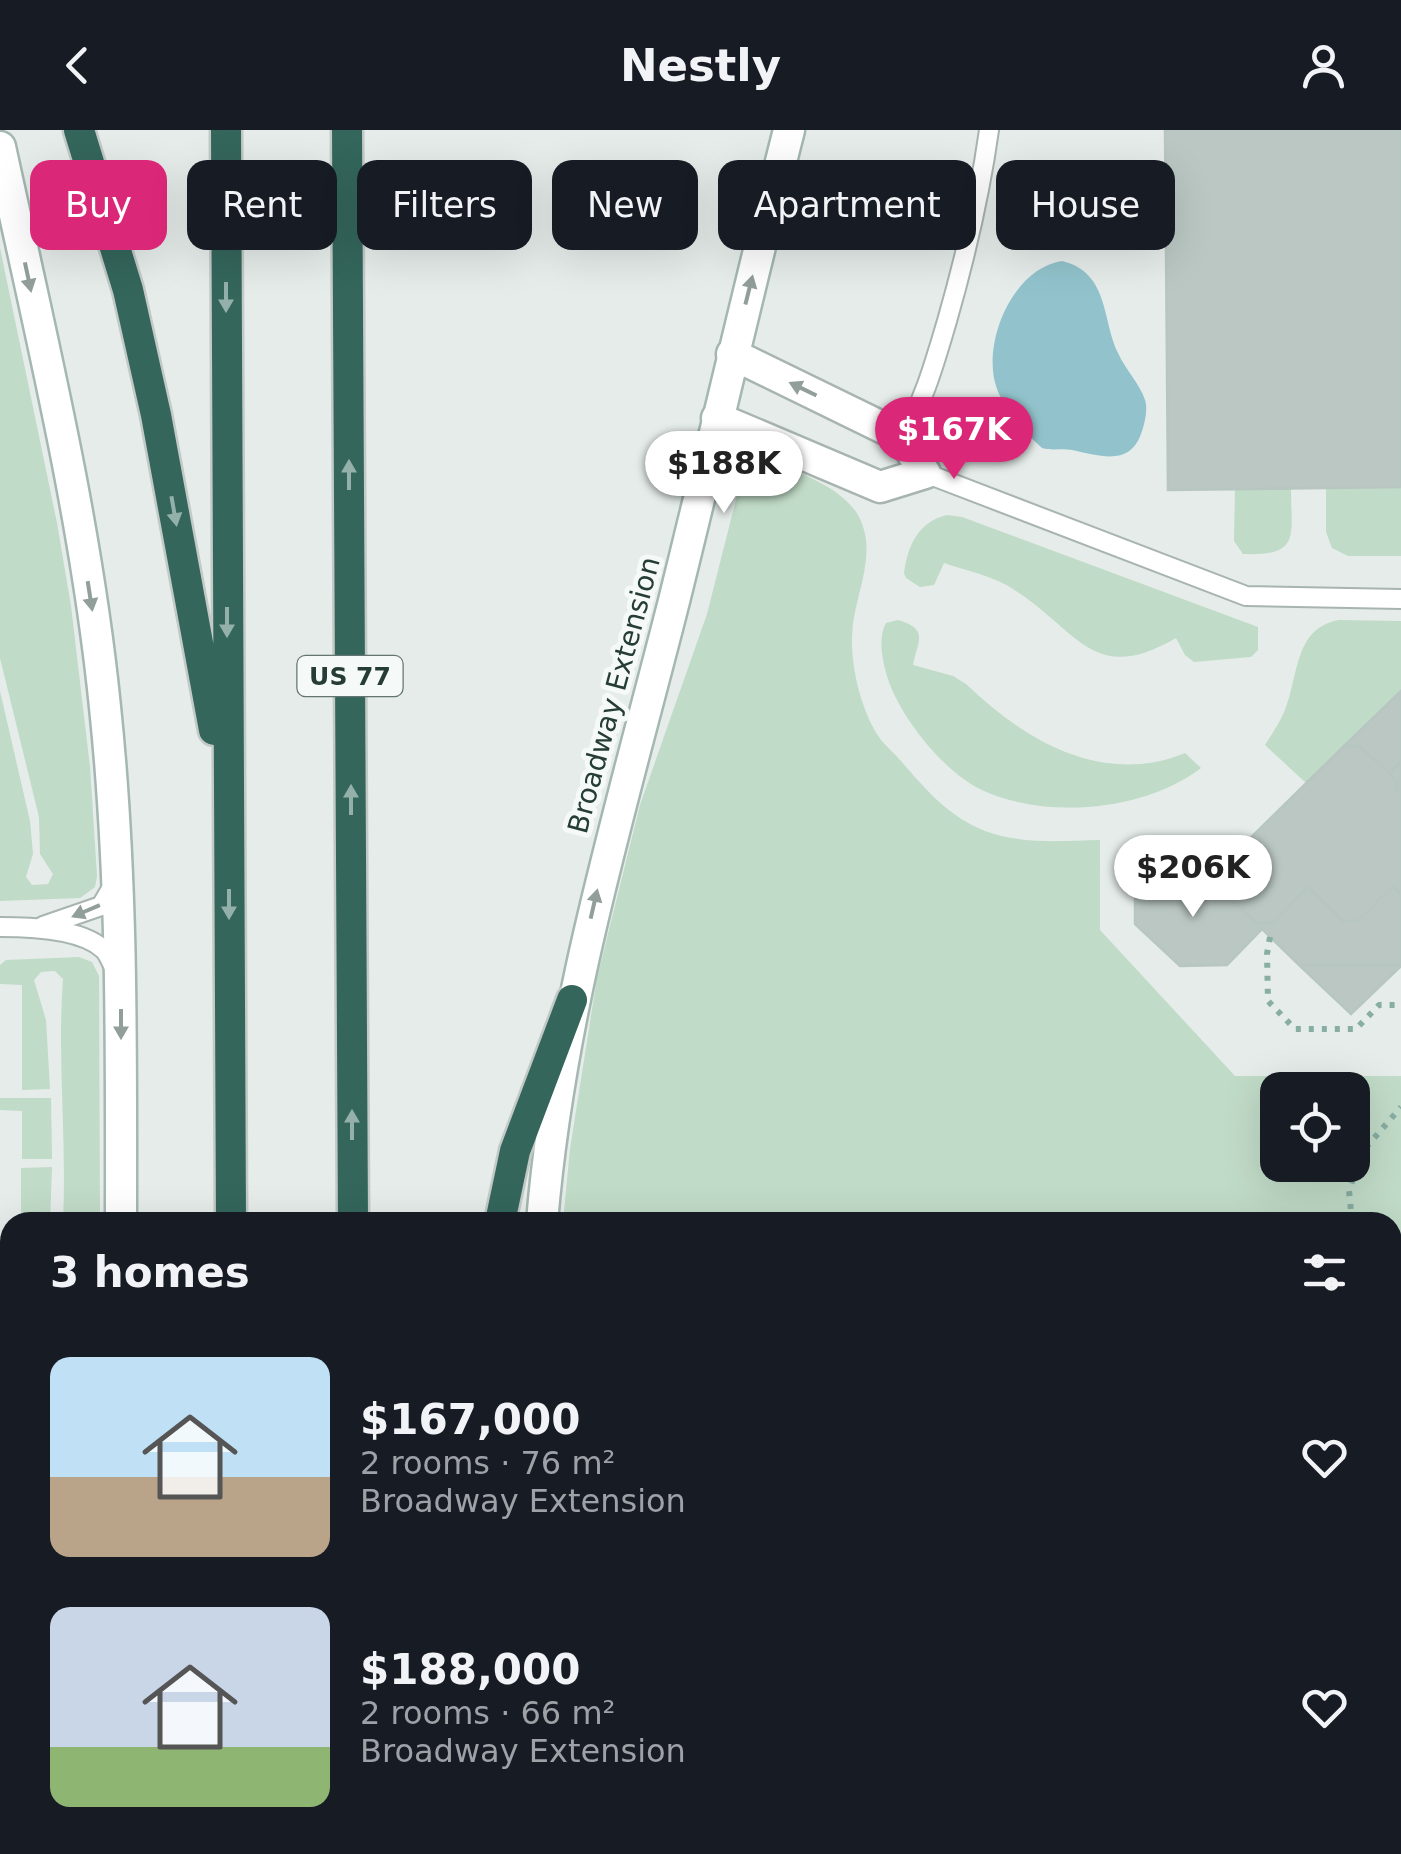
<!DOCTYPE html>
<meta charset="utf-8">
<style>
:root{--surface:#171b24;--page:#20242c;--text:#f1f3f6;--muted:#9ea1a6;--accent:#db2777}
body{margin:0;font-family:"DejaVu Sans",sans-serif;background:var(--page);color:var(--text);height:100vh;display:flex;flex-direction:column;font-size:38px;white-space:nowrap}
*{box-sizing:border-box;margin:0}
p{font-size:32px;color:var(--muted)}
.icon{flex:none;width:55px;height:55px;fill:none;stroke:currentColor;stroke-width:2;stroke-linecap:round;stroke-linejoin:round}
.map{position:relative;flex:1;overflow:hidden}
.side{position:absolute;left:0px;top:1082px;width:1402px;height:642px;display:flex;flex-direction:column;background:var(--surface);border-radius:30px 30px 0 0;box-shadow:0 10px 40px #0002}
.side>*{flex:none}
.guide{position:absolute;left:30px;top:30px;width:1342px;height:90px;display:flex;gap:20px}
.fabs{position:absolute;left:1260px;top:942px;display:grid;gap:20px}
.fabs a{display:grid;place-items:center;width:110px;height:110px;border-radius:20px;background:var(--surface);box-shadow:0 10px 40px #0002;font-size:50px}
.price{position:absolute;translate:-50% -85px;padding:0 22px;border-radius:35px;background:#fff;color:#222;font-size:32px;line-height:65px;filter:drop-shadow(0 2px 5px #0008)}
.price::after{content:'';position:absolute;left:50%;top:60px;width:30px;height:22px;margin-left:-15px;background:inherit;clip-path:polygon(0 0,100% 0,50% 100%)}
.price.active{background:var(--accent);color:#fff}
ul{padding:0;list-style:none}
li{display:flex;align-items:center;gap:30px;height:250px;padding:0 50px}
li span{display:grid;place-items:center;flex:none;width:280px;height:200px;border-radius:20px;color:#555}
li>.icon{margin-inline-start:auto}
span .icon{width:120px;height:120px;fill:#fffc;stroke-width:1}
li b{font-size:42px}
h2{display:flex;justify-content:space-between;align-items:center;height:120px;padding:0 50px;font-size:42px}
.chip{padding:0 35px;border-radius:20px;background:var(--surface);box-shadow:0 10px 40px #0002;font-size:35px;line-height:90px}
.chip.active{background:var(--accent);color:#fff}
header{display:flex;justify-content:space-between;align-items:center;height:130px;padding:0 50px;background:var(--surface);font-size:45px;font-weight:600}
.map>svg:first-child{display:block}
.green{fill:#c0dbc7;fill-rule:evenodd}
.water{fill:#92c3cc}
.shadow{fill:#0003}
.building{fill:#bac7c2;stroke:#b7c6c0;stroke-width:2.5}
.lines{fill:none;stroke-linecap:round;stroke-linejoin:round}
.lane-casing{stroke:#a8b4b0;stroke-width:22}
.street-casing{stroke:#a8b4b0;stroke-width:35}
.secondary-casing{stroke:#a4b7b1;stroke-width:35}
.highway-casing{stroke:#c2c9c7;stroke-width:35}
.path{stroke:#88ada2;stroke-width:6;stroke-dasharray:5 8;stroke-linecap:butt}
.lane{stroke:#fff;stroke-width:18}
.street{stroke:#fff;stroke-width:30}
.secondary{stroke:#fff;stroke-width:30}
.highway{stroke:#34665c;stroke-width:30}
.oneway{fill:#929e9a}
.oneway2{fill:#94b0aa}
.labels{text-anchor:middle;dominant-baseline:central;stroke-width:10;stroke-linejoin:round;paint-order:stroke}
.shield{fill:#f5f9f7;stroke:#637570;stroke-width:2.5}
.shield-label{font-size:25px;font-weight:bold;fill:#253d36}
.street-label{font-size:28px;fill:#253d36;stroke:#f5f9f7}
</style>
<header><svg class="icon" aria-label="back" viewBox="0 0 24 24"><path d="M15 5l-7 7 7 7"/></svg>Nestly<svg class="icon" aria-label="person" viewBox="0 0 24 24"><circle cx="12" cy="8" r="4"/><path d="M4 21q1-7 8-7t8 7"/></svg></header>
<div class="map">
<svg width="1401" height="1724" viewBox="0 0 1401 1724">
<rect width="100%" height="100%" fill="#e5ece9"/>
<path class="green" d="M0,118L57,393L71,476L90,637L97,746L95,757L80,768L0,771V561L30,691L33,724L26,747L32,755L48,754L53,744L40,724L39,687L0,528Z
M771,330C800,344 843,357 859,387C879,426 853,466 852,506C851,537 860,574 875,601C881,612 892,621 900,630C928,662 952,691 994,704C1028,714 1065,711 1100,710V800L1235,946H1401V1724H526V1715H1392V1092H563L570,1019L597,848L640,675L707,484L743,342L752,332ZM1278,960H1352V1035H1278Z
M1401,357V426H1348L1332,418L1326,402V358Z
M1291,358C1291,407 1301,426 1243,424L1234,411L1235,359Z
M947,385L962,387L1258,497V520L1251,527L1194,532L1185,525L1176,508C1094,556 1079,502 1016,461C995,446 968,441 944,433L934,455L920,457L906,448L904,443C908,415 918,392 947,385Z
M898,490C929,499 918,510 913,535L953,546L966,554C1024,610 1103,657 1185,623L1201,638C1145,681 1046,690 982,660C945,643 902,589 889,552C883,535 877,508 886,493Z
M1339,490L1401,491V561L1306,653L1265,615C1272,604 1280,592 1285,580C1299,545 1294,498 1339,490Z
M79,827L92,832L99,846L100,1092H63C67,1011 57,930 63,849L55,841L41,842L34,850L46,890L50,959L22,960V855L0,854V835L6,830Z
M0,968H51L52,1029H22V981L0,980Z
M52,1037L50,1092H21V1038Z
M0,1106H10V1187H3L0,1182Z"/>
<path class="water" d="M1062,131C1109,142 1102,190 1118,223C1125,239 1140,254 1145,270C1148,279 1145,292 1142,301C1131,337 1101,326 1072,320C1062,318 1053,321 1042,318C1026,304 1002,276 996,256C982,212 1013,138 1062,131Z
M679,1715H793L798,1724H643V1721Z"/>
<path class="shadow" d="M1401,564V832L1262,796L1226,833L1138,750L1159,728L1235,727Z"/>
<path class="building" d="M1165,0H1401V357L1168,360Z
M1401,561V632L1389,643L1359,616H1344Z
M1344,616H1359L1389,643L1397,652V660H1401V764L1393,756L1358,791H1343L1308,757L1273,793H1256L1219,758V739Z
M1401,632V660H1397V652L1389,643Z
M1219,748V758L1262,799L1227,835L1180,836L1135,794V749Z
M1393,756L1401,764V835H1299L1256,793H1273L1308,757L1343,791H1358Z
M1299,835H1401V836L1351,884Z"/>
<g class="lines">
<defs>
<path id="lane" d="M902,307C924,272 935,231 947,191C965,128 980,65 989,0
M925,343L1246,466L1401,469
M43,796L101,776L115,752
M0,797C28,797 80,798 103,819C108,823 112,834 115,840"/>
<path id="street" d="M717,288L880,357L925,343L902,307L732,224"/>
<path id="secondary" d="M0,17C40,202 86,388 105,577C123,748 121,920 121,1092
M542,1092C560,876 621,680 674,471C713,314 749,157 789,0
M123,1715V1724
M504,1724V1715"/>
<path id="highway" d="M79,0L128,160L156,285L214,600
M226,0L231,1092
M347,0L353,1092
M500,1092L515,1021L572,870
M235,1715V1724
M356,1715V1724"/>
</defs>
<use href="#lane" class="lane-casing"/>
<use href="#street" class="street-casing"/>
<use href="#secondary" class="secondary-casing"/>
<use href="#highway" class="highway-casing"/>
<path class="path" d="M1270,807L1267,824L1268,871L1295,899H1356L1379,875H1401
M1352,1092L1349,1060L1363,1021L1401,977
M1392,1152L1401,1164
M1392,1570L1401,1573
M999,1724L1028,1715"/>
<use href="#lane" class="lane"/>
<use href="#street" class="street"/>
<use href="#secondary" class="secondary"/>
<use href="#highway" class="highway"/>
</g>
<defs><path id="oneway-solid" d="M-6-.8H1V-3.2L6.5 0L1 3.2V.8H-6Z" transform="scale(2.5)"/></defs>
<g class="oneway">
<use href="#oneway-solid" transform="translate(28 147) rotate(78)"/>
<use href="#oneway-solid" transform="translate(749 160) rotate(-76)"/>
<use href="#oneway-solid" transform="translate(803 259) rotate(-154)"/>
<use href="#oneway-solid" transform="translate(90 466) rotate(81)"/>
<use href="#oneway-solid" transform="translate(594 774) rotate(-77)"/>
<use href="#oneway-solid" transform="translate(86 781) rotate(157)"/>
<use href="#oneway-solid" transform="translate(121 894) rotate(90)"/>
</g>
<g class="oneway2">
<use href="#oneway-solid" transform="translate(226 167) rotate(90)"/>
<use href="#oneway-solid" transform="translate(349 345) rotate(-90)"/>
<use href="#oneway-solid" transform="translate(174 381) rotate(80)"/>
<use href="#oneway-solid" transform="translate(227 492) rotate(90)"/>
<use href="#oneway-solid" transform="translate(351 670) rotate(-90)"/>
<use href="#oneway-solid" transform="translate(229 774) rotate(90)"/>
<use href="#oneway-solid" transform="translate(352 995) rotate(-90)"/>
</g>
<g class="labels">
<rect class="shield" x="297.5" y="526" width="105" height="40" rx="8"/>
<g class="shield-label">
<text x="350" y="546">US 77</text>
</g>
<g class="street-label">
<text transform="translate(614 565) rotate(-75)">Broadway Extension</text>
</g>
</g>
</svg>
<div class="fabs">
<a><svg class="icon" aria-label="locate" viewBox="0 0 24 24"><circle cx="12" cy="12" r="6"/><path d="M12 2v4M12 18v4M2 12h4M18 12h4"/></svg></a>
</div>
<b class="price active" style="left:954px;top:352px">$167K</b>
<b class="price" style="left:724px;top:386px">$188K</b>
<b class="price" style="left:1193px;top:790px">$206K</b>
<div class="guide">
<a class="chip active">Buy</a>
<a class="chip">Rent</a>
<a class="chip">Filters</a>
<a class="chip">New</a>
<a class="chip">Apartment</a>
<a class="chip">House</a>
</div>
<section class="side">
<h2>3 homes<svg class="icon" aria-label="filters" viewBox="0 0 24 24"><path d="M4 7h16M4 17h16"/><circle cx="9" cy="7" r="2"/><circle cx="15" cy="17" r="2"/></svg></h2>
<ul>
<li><span style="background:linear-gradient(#bfe0f5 60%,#b9a48a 0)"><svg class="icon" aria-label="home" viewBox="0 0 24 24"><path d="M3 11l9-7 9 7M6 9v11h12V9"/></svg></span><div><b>$167,000</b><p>2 rooms · 76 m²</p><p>Broadway Extension</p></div><svg class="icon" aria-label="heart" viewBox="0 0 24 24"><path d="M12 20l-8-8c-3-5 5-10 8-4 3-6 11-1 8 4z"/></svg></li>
<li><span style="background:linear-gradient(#c9d6e8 70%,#8fb573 0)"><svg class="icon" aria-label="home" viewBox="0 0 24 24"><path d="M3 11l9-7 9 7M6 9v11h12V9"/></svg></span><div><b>$188,000</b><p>2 rooms · 66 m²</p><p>Broadway Extension</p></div><svg class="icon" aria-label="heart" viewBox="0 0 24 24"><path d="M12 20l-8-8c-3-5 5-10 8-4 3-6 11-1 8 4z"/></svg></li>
</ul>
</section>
</div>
